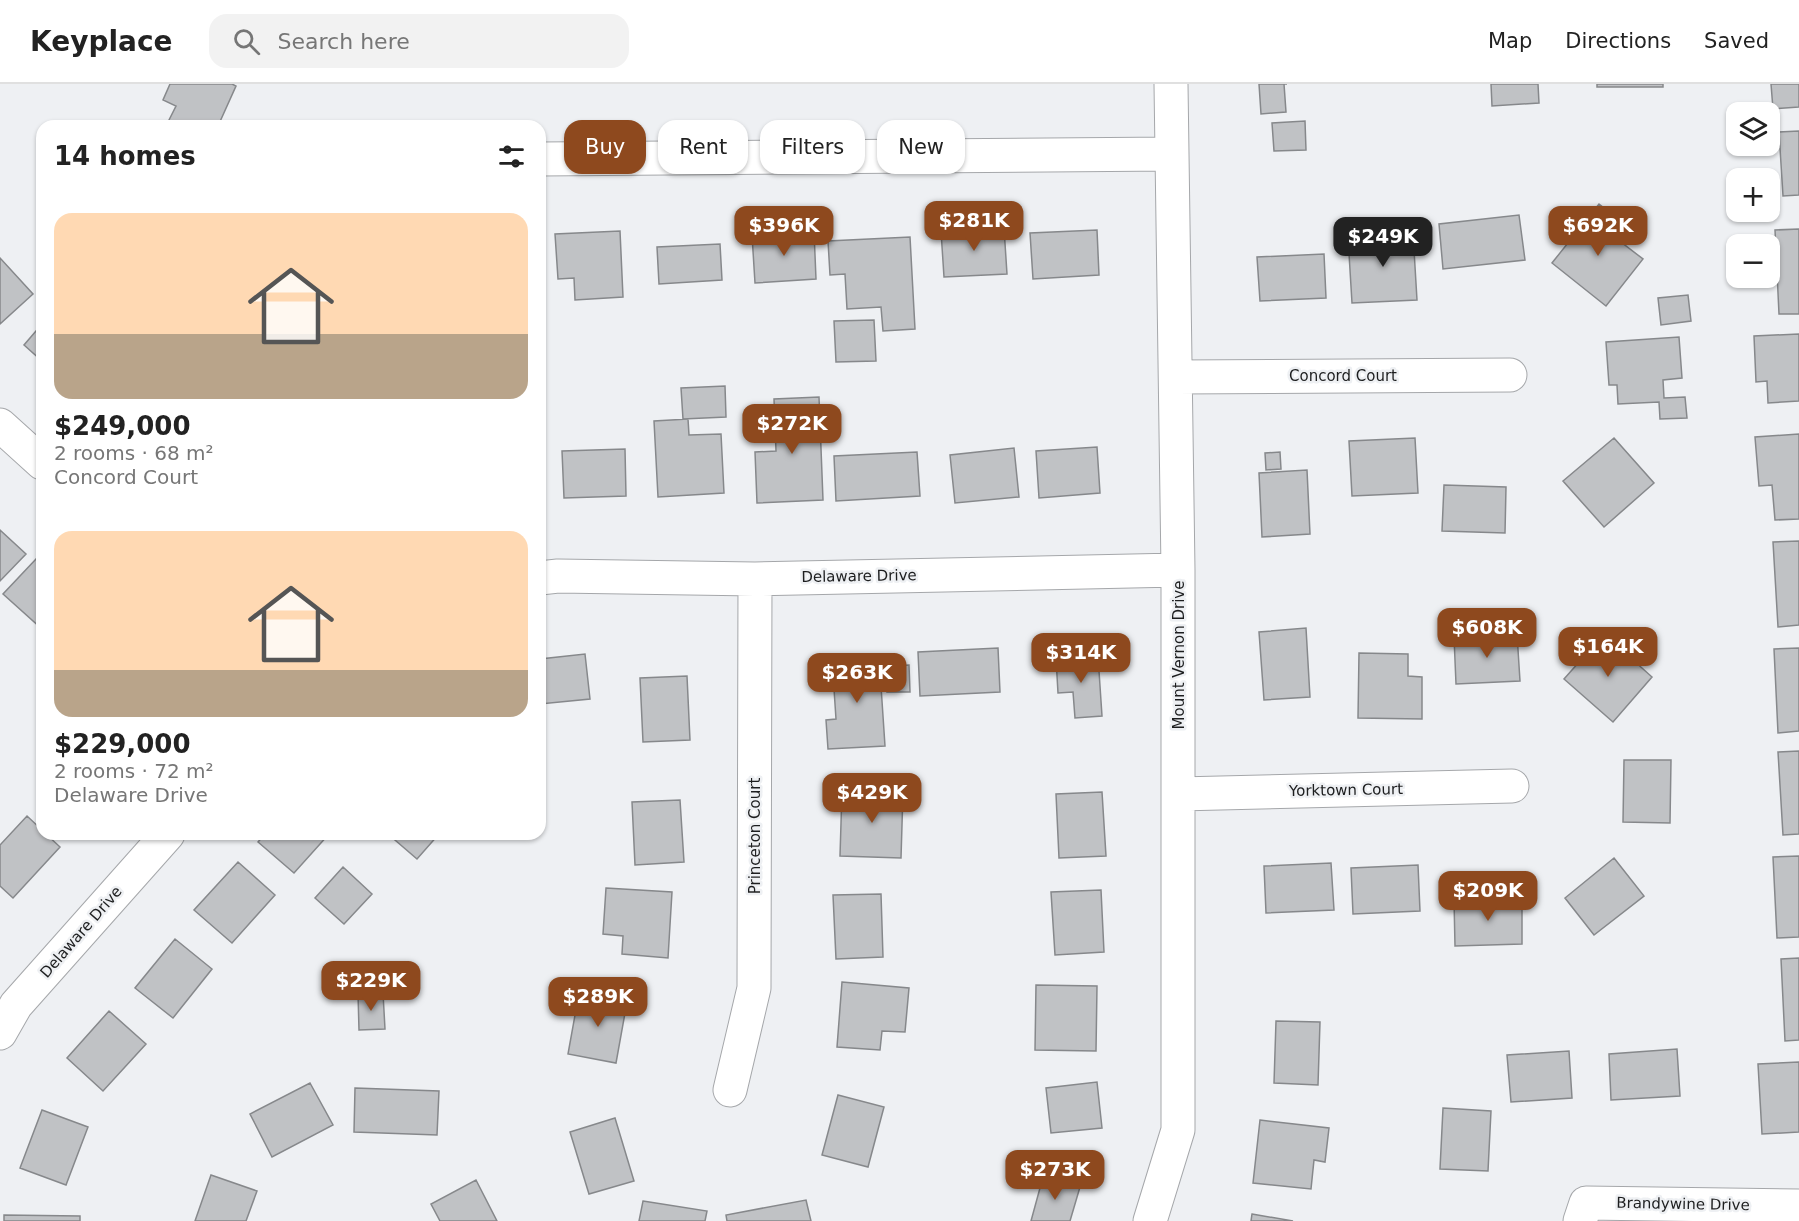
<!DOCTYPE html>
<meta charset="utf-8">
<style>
:root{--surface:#fff;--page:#f2f2f2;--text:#222;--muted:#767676;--line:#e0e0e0;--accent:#8e491e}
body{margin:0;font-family:"DejaVu Sans",sans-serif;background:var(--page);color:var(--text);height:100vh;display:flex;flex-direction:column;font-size:22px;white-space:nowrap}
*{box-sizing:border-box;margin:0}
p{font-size:20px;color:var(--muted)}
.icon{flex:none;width:33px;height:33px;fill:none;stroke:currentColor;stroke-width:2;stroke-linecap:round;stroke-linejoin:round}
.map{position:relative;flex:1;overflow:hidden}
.details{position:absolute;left:36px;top:36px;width:510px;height:720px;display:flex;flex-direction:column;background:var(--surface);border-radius:18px;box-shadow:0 2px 4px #0004}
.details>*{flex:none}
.top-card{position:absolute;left:564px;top:36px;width:570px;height:54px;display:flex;gap:12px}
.fabs{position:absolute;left:1726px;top:18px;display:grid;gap:12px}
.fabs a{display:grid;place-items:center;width:54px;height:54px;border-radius:12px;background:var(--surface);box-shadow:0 2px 4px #0004;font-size:30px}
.price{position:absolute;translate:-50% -51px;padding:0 14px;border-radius:12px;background:var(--accent);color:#fff;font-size:20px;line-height:39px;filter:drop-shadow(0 2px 3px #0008)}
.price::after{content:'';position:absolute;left:50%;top:36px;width:18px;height:14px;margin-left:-9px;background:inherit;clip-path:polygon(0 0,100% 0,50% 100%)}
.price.on{background:#222;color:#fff}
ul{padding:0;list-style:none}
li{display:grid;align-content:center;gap:12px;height:318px;padding:0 18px}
li span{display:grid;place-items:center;height:186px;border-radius:18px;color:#555}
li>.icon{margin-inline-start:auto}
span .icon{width:108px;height:108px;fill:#fffc;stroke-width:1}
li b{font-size:26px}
h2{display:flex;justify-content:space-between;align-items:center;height:72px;padding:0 18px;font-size:26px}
.tag{padding:0 21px;border-radius:18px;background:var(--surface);box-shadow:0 2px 4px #0004;font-size:21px;line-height:54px}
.tag.on{background:var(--accent);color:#fff}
header{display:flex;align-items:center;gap:36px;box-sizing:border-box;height:84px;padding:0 30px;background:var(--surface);border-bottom:2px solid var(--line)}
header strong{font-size:28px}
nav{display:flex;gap:33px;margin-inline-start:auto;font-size:21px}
.search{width:420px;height:54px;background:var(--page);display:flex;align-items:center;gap:15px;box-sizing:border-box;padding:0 21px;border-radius:18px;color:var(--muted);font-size:22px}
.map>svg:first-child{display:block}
.building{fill:#c0c2c5;stroke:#86888b;stroke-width:1.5}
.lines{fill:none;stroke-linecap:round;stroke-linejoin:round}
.street-casing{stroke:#a5a7aa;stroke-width:35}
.street{stroke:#fff;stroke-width:33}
.labels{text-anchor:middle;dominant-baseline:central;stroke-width:5;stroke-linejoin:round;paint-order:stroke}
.street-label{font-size:15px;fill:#1d1e1f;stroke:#eef0f3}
</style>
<header>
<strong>Keyplace</strong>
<div class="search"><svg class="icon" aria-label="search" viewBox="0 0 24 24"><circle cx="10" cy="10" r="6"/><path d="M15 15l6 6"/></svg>Search here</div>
<nav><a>Map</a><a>Directions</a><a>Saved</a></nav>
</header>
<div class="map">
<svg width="1799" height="1137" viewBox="0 0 1799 1137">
<rect width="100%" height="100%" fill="#eef0f3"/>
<path class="building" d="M170,0H232L236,2L218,42H166L176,22L163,16Z
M1259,0H1287H1284L1286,28L1261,30Z
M1491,0H1538L1539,19L1492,22Z
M1597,0H1663V3H1597Z
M1771,0H1799V23L1773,25Z
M1305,37L1306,66L1274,67L1272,39Z
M1799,47V111L1783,112L1779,48Z
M1599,120L1618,135L1608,148L1643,175L1606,222L1552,179Z
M1519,131L1525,176L1443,185L1439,140Z
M1004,144L1007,190L944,193L941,147Z
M1799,145V230H1779L1775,146Z
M1097,146L1099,191L1033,195L1030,149Z
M620,147L623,213L575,216L574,194L558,195L555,150Z
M814,147L816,195L755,199L752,151Z
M1413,149L1417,216L1352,219L1348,153Z
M910,153L915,245L883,247L881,223L847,225L845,190L830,191L828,157Z
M720,160L722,196L659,200L657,163Z
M1324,170L1326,214L1260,217L1257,173Z
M0,174L33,210L0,240Z
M1688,211L1691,237L1661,241L1658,214Z
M874,236L876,277L836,278L834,237Z
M42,240V277L24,261Z
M1799,250V317L1768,319L1767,297L1756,298L1754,252Z
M1679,253L1682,294L1663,296L1664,314L1685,313L1687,334L1660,335L1659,318L1618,320L1617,301H1609L1606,258Z
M725,302L726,333L683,335L681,304Z
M819,313L823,416L757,419L755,368L776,367L774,315Z
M688,335L689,351L721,350L724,409L658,413L654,337Z
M1799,350V435L1775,436L1772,401L1759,402L1755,353Z
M1415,354L1418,409L1352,412L1349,357Z
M1614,354L1654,399L1604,443L1563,397Z
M1097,363L1100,409L1039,414L1036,367Z
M1014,364L1019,413L955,419L950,371Z
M625,365L626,412L564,414L562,367Z
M917,368L920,412L836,417L834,372Z
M1280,368L1281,385L1266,386L1265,369Z
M1307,386L1310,450L1262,453L1259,389Z
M1444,401L1506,403L1505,449L1442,447Z
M0,446L26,470L0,497Z
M1799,457V541L1778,543L1773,458Z
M36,475L42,480V545L3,510Z
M1306,544L1310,613L1264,616L1259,548Z
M1517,550L1520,597L1456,600L1454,553Z
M1604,550L1652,593L1613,638L1564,595Z
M998,564L1000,608L920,612L918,568Z
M1799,564V647L1778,649L1774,565Z
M1359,569L1408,570V592L1422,593V635L1358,634Z
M585,570L590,615L540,620V575Z
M879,572L885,662L828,665L826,636L836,635L832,575Z
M1098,572L1102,632L1075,634L1073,608L1058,609L1056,574Z
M909,581L910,608H887L886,582Z
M687,592L690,656L643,658L640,594Z
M1799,667V750L1783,751L1778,668Z
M1624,676H1671L1670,739L1623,738Z
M842,707L903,708L901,774L840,772Z
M1102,708L1106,772L1059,774L1056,710Z
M680,716L684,778L635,781L632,718Z
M27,732L42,746V750H46L60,763L13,814L0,802V761Z
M265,750H329L294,789L258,758Z
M388,750H439L417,775Z
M1799,772V853L1777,854L1773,773Z
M1614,774L1644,812L1594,851L1565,814Z
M238,778L275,811L232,859L194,826Z
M1331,779L1334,826L1266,829L1264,782Z
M1418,781L1420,827L1353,830L1351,784Z
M343,783L372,810L344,840L315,814Z
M606,804L672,808L668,874L622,870L623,852L603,850Z
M1101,806L1104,868L1055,871L1051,808Z
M881,810L883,873L836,875L833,811Z
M1522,814V860L1455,862L1454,816Z
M175,855L212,885L173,934L135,904Z
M1799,874V956L1785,957L1781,875Z
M842,898L909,904L905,948L882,947L880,966L837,963Z
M1036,901L1097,902L1096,967L1035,966Z
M383,909L385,945L359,946L358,910Z
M579,909L627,918L616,979L568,970Z
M109,927L146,960L103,1007L67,974Z
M1276,937L1320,938L1318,1001L1274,999Z
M1677,965L1680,1012L1611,1016L1609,970Z
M1569,967L1572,1014L1511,1018L1507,971Z
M1799,978V1048L1762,1050L1758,980Z
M1097,998L1102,1044L1051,1049L1046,1004Z
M310,999L333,1041L272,1073L250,1030Z
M355,1004L439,1007L437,1051L354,1048Z
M838,1011L884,1023L868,1083L822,1071Z
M1443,1024L1491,1027L1488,1087L1440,1085Z
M42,1026L88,1043L66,1101L20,1084Z
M615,1034L634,1097L589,1110L570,1048Z
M1260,1036L1329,1044L1325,1078L1314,1076L1311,1105L1253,1099Z
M211,1091L257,1107L246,1137H195Z
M1043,1093L1080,1103L1070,1137H1031Z
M476,1096L497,1137H440L431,1120Z
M806,1116L811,1137H727L726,1131Z
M643,1117L707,1127L705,1137H639Z
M1252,1130L1293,1137H1251Z
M4,1131L80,1132V1137H4Z"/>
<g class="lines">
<defs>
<path id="street" d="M540,75L1171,70
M1176,293L1510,291
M0,341L42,379
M540,494L558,492L755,495L1178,486
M1179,710L1512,702
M0,949L16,921L168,750
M730,1006L754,904L755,495
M1150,1137L1178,1046V486L1171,0
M1580,1137L1586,1119L1799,1122"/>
</defs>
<use href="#street" class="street-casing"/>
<use href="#street" class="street"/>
</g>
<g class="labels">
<g class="street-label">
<text x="1343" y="292">Concord Court</text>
<text transform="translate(859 492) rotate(-1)">Delaware Drive</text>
<text transform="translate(1179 571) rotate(-90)">Mount Vernon Drive</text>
<text transform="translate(1346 706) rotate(-1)">Yorktown Court</text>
<text transform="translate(755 752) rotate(-90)">Princeton Court</text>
<text transform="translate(81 848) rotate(-49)">Delaware Drive</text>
<text transform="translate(1683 1120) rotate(1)">Brandywine Drive</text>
</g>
</g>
</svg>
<div class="fabs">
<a><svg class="icon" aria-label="layers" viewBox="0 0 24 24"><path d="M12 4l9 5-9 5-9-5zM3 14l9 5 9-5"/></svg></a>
<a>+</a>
<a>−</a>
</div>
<b class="price" style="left:974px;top:168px">$281K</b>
<b class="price" style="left:784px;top:173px">$396K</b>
<b class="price" style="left:1598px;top:173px">$692K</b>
<b class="price on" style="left:1383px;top:184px">$249K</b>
<b class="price" style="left:792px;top:371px">$272K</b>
<b class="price" style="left:1487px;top:575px">$608K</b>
<b class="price" style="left:1608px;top:594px">$164K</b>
<b class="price" style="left:1081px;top:600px">$314K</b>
<b class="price" style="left:857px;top:620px">$263K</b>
<b class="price" style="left:872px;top:740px">$429K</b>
<b class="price" style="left:1488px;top:838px">$209K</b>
<b class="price" style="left:371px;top:928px">$229K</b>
<b class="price" style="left:598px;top:944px">$289K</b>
<b class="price" style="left:1055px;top:1117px">$273K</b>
<div class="top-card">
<a class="tag on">Buy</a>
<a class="tag">Rent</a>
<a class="tag">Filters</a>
<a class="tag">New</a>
</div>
<section class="details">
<h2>14 homes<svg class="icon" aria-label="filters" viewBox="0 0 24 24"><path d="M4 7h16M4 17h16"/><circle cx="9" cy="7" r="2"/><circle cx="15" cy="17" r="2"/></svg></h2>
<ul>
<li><span style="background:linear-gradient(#ffd9b3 65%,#b9a48a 0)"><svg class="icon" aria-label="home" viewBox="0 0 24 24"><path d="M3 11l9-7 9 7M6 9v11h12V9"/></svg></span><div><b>$249,000</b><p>2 rooms · 68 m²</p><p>Concord Court</p></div></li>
<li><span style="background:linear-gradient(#ffd9b3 75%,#b9a48a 0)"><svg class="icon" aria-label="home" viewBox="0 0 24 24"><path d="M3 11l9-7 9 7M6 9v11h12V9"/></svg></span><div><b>$229,000</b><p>2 rooms · 72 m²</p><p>Delaware Drive</p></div></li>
</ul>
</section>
</div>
